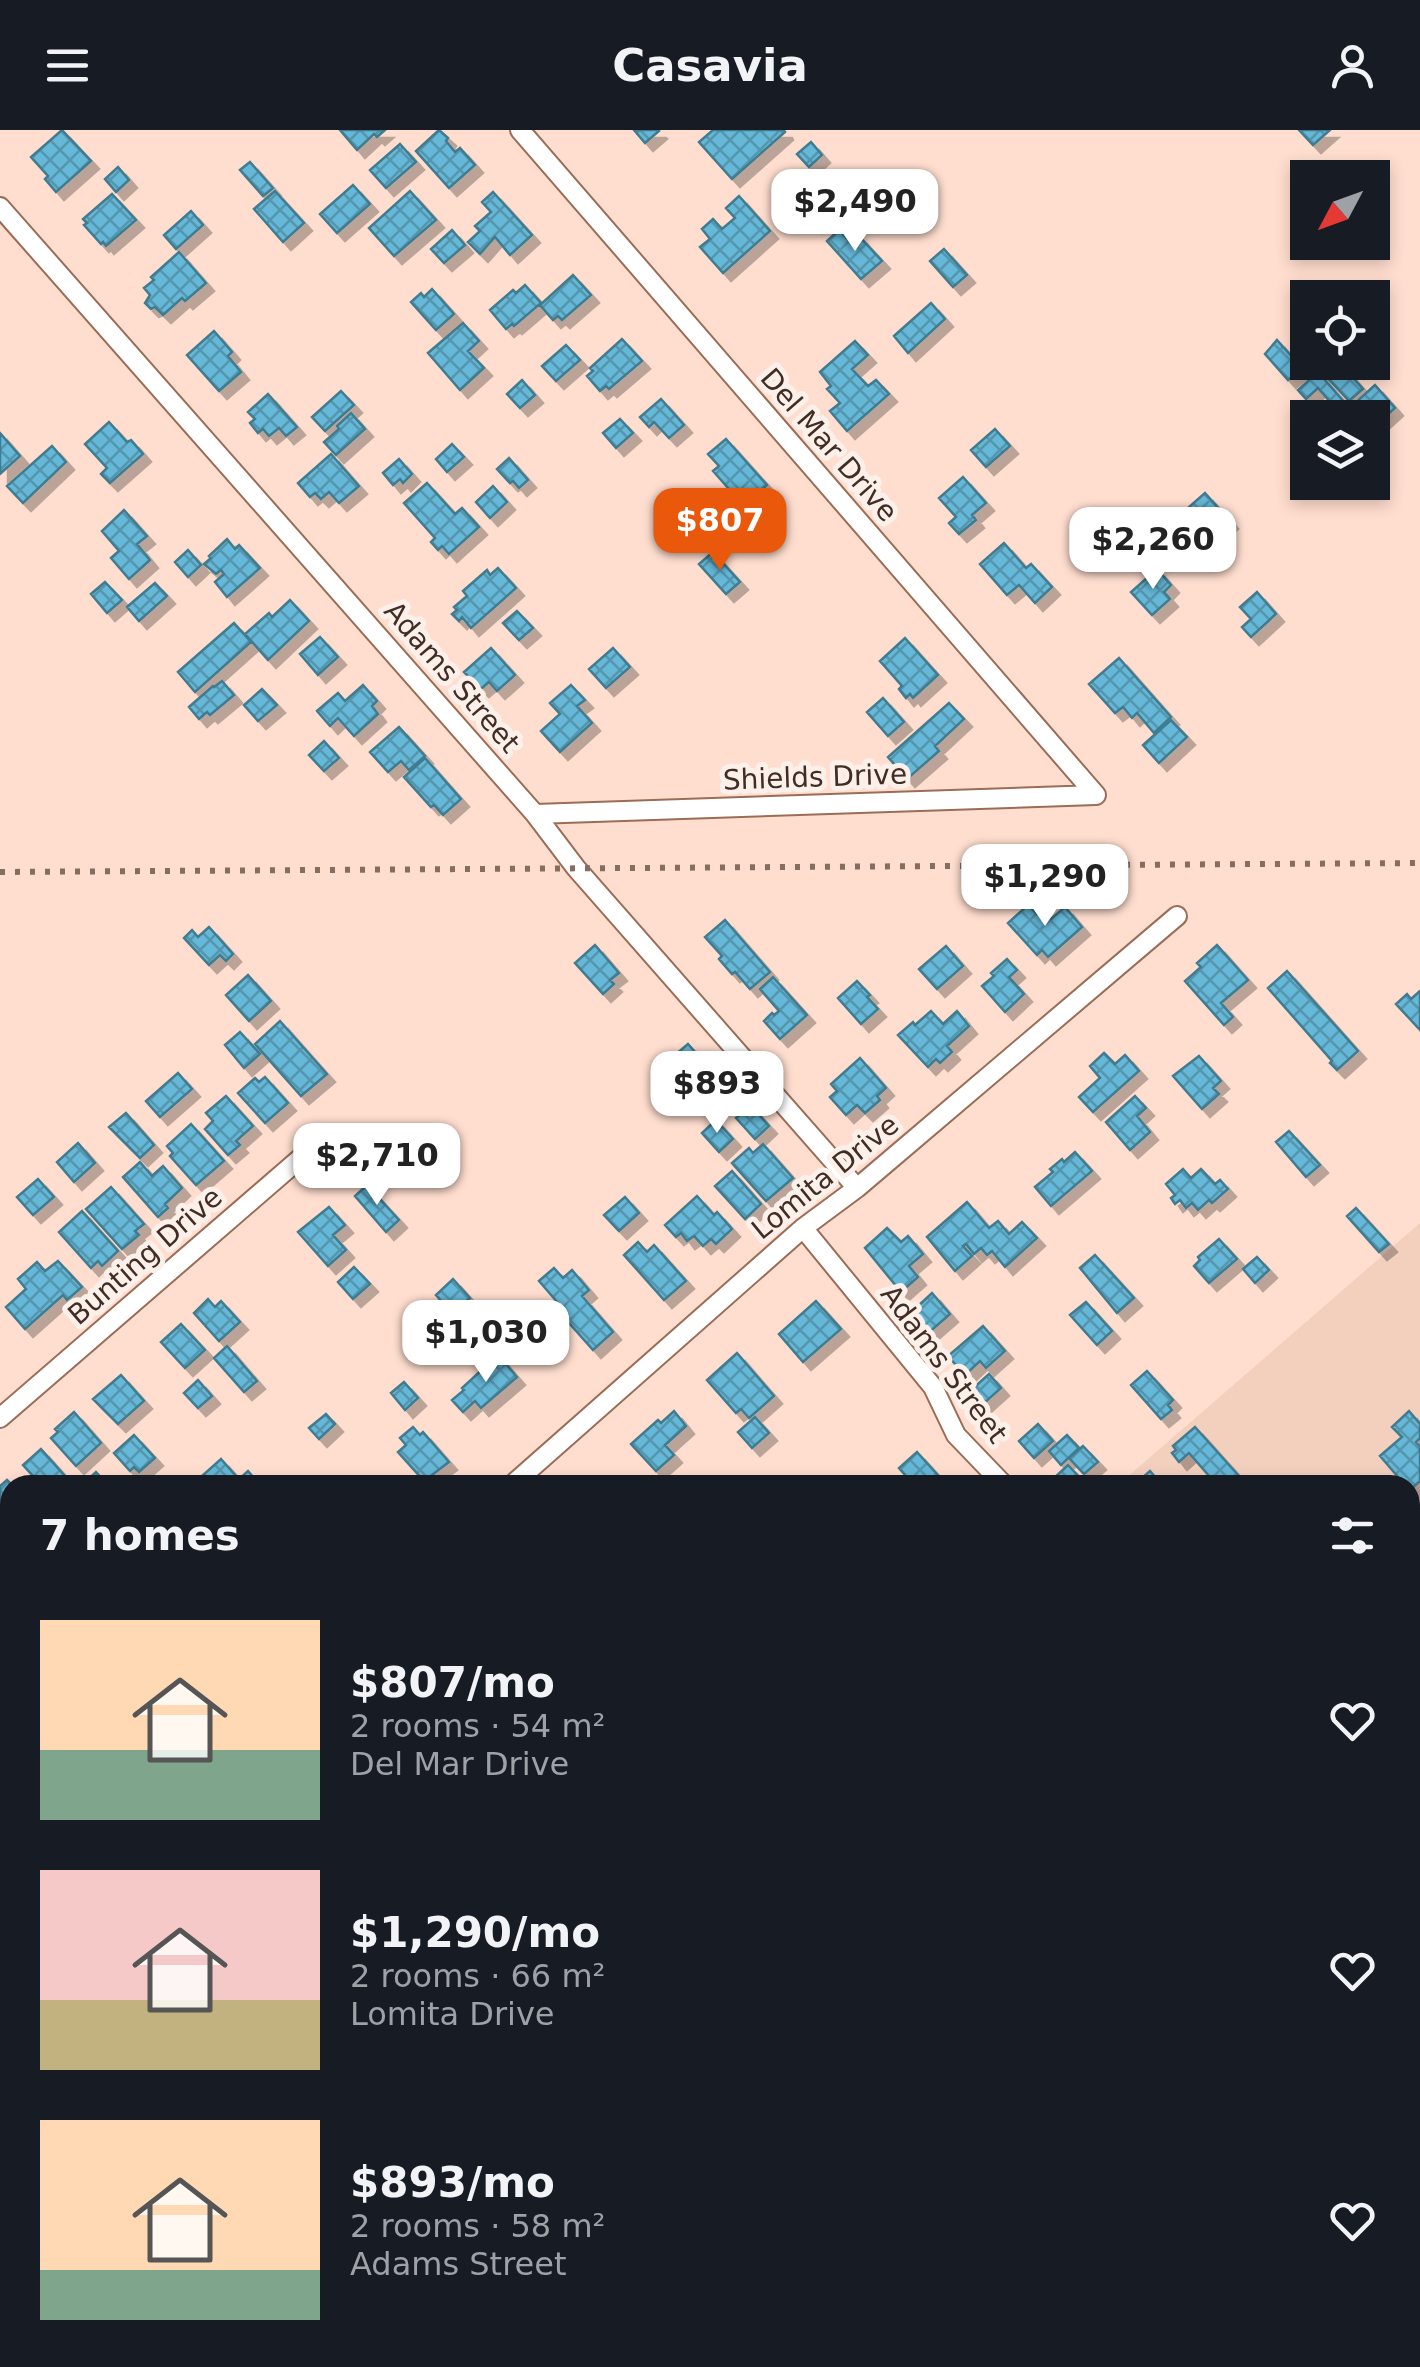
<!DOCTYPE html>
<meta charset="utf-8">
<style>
:root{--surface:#171b24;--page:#20242c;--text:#f1f3f6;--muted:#9ea1a6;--accent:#ea580c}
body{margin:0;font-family:"DejaVu Sans",sans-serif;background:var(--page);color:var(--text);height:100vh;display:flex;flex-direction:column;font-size:38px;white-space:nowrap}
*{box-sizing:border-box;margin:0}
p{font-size:32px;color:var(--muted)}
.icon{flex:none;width:55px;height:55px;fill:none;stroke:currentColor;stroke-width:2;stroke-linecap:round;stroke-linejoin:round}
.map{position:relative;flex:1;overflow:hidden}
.sheet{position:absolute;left:0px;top:1345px;width:1420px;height:892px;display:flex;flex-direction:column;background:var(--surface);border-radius:30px 30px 0 0;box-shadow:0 5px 15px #0003}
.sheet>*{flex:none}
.needle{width:65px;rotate:229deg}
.tools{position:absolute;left:1290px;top:30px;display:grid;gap:20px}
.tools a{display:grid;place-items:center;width:100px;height:100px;border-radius:0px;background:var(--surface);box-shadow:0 5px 15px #0003;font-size:50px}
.price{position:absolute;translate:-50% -85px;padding:0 22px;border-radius:20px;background:#fff;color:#222;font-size:32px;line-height:65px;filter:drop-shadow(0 2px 5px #0008)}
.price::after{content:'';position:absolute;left:50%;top:60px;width:30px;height:22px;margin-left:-15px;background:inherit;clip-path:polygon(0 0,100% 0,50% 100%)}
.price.active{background:var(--accent);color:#fff}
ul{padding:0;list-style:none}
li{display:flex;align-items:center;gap:30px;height:250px;padding:0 40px}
li span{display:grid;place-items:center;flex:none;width:280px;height:200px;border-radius:0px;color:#555}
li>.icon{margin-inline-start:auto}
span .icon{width:120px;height:120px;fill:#fffc;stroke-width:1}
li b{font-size:42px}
h2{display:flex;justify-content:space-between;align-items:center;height:120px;padding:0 40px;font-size:42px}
header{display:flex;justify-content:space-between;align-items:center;height:130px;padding:0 40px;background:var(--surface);font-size:45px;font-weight:700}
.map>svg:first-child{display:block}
.built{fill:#f3cfbe}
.building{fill:url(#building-cross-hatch);stroke:#417b90;stroke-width:2.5;filter:url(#shadow)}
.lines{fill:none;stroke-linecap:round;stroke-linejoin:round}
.street-casing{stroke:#9b6c56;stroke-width:22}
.secondary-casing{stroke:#9b6c56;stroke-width:32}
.primary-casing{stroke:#9b6c56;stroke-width:35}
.street{stroke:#fff;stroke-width:18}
.secondary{stroke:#fff;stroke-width:28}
.primary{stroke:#fff;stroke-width:30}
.rail{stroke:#866d62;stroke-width:6;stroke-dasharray:5 10;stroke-linecap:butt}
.labels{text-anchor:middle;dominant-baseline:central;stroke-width:10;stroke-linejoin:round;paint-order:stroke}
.street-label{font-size:28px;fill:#422d24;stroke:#fcf0eb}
</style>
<header><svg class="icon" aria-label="menu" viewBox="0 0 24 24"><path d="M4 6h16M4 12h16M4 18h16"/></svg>Casavia<svg class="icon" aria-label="person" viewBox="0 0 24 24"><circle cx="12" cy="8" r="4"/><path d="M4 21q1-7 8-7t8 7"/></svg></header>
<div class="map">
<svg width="1420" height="2237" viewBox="0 0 1420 2237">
<defs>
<pattern id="building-cross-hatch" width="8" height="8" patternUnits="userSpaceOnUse" patternTransform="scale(2.5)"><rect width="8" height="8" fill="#65b8d8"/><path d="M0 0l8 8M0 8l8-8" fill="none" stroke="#5596af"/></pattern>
<filter id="shadow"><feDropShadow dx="8" dy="8" stdDeviation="0" flood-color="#0004"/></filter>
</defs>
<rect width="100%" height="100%" fill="#ffdecf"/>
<path class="built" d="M1420,1093V1587L1410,1596V1355H1118Z
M1420,1719V2133L1410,2142V1728Z
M147,2228H681L670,2237H136Z
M843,2228H1312L1301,2237H832Z"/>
<path class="building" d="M62,0L91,31L56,62L45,49L48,46L31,27Z
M340,0H385L377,7L374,4L357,20Z
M439,0L448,8L446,11L455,22L460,18L475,35L449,58L416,21Z
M634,0H658L659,1L645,13Z
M713,0H784L785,2L732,49L699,12Z
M1299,0H1330L1313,15Z
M811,12L822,25L809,37L797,24Z
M400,14L416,32L386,58L370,40Z
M250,32L273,58L263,66L240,40Z
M118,37L129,50L116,62L105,49Z
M353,55L370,74L337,103L320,84Z
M827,56L840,71L814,95L796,75L816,58L820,62Z
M275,61L304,93L283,112L254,79Z
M410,61L436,90L394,126L369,98Z
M493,62L532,105L510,125L495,107L480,124L468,112L480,101L475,96L491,82L482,72Z
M112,64L136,90L106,116L103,112L101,114L84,95L87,93L83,89Z
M739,66L770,101L723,143L700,117L710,109L702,99L713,89L722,99L735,88L726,78Z
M191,81L203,95L176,119L164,105Z
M452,100L465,115L444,133L431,119Z
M839,100L851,113L859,106L882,131L861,149L827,111Z
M944,119L967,145L953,157L930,131Z
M179,122L206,153L185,171L182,168L163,185L155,177L151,179L145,173L150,165L144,158L154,150L151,147Z
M573,145L591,165L562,190L558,186L553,190L540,175Z
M525,155L541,173L514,196L512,194L506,199L490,180L513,160L516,163Z
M432,159L454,184L436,200L411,172L421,163L424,167Z
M931,173L945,189L908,223L894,206Z
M463,193L479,211L468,221L484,238L460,260L428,223Z
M214,201L232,222L228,226L241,242L219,261L187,225Z
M622,209L642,231L609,259L606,256L600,261L587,246L593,241L590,238Z
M1277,210L1302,238L1288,250L1265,224Z
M855,211L868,225L852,239L868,256L876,250L889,264L847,301L830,281L840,273L827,259L831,256L820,242Z
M566,215L580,230L556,251L542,236Z
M1335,232H1339L1363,259L1349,271L1323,243Z
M1318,242L1358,288H1344L1318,258L1306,269L1298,260Z
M522,250L535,265L520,278L507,264Z
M1375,255L1395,278L1374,297L1372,288H1366L1354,274Z
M341,261L354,275L325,301L312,287Z
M268,264L297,297L286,306L279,298L269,306L263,299L258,303L250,293L255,289L248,282Z
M661,269L684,295L669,308L654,292L649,297L640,287Z
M351,283L365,299L336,325L324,312L339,299L337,296Z
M620,289L633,303L616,318L603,303Z
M109,292L127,312L131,310L143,324L110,353L101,344L107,338L85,314Z
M995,299L1010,316L986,337L971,320Z
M0,303L20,326L0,344Z
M726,309L767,355L744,376L713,341L719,336L708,324Z
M452,314L464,327L447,342L436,329Z
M52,316L66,332L23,373L7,356Z
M331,324L359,356L339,373L329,362L321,369L315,363L310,367L298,353Z
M509,328L528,350L519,358L513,351L510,353L497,339Z
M399,329L412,344L403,353L400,349L393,355L383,343Z
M963,347L986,373L972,385L976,390L959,404L949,393L956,387L939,368Z
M427,353L455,384L462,378L479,397L449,424L442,416L438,420L431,412L435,408L404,373Z
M493,356L507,372L490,388L476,372Z
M1205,363L1230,391L1214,405L1189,377Z
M124,380L147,406L137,414L150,430L129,449L111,428L119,421L102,401Z
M1166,399L1182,417L1168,430L1152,412Z
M227,409L235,419L239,415L260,438L227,467L215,452L224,444L221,440L216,444L204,434L211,428L209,426Z
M1004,413L1026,438L1031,434L1052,457L1035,473L1019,455L1007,465L980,434Z
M188,420L201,435L188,447L175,432Z
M713,422L740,452L726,464L699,434Z
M498,438L516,458L471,498L462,487L459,491L452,484L457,480L454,477L467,466L463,461L487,440L490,445Z
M1157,439L1171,455L1164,462L1170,469L1152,485L1131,462Z
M105,452L122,470L107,483L91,464Z
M155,453L167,466L139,491L127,477Z
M1257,462L1276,484L1251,507L1242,497L1251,489L1240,477Z
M290,470L309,491L268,530L245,504L269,483L272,487Z
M517,481L533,498L519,510L503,493Z
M234,493L251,512L195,562L178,542Z
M320,507L338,527L318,545L300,524Z
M905,508L938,545L913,568L910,564L906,568L899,559L902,556L880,531Z
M491,518L515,545L497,561L489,552L481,559L464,542Z
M613,518L630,537L606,558L589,539Z
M1119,528L1171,587L1154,603L1137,583L1132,588L1123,577L1115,583L1089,554Z
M222,551L234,565L210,585L207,582L199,589L189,577L213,556L214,557Z
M363,555L377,571L372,576L378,584L354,606L338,588L330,596L317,581L338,563L345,571Z
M571,555L585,570L577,576L592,593L560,622L541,601L560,584L550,573Z
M262,559L277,575L258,591L244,575Z
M883,568L904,592L888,606L867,582Z
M949,573L964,589L935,616L939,621L907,649L888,627Z
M1171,590L1187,607L1159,633L1143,615Z
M399,597L425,626L409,640L401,631L388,642L370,622Z
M324,611L339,628L324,641L309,625Z
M425,628L461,669L443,685L434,675L431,677L404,647Z
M1028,775L1037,784L1042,779L1051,789L1065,777L1082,797L1048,827L1042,820L1037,825L1008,793Z
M725,790L770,842L750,859L735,842L732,844L719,829L722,826L705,807Z
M209,797L233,824L226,831L220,825L209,835L184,808L192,800L198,807Z
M595,815L619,843L610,850L614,854L603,864L575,833Z
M1217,815L1248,850L1221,873L1233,887L1224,895L1185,851L1201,837L1197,833Z
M946,816L963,836L937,859L919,839Z
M1007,829L1017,840L1009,847L1024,864L1005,882L982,856L994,846L991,843Z
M1287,841L1358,921L1337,940L1330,933L1332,931L1268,858Z
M248,845L271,871L249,891L226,865Z
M773,847L807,885L780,909L764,891L772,883L774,885L779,881L760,859Z
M857,851L870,865L867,867L878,879L861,894L838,868Z
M1420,861V900L1396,874L1407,864L1411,869Z
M931,881L943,894L957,881L969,896L947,916L952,922L940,933L936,929L928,937L898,905L913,892L915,895Z
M280,891L327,944L301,966L255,914Z
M240,902L260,924L244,938L225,915Z
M688,914L712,941L692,959L687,954L682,959L669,944L675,939L668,931Z
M1104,923L1115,934L1125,925L1139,941L1093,982L1079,967L1100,948L1090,936Z
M1199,926L1221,951L1213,958L1219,964L1202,979L1173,946Z
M860,928L886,958L877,966L880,970L865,983L857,975L846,985L830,967L837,961L831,954Z
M178,943L192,959L160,987L146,971Z
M265,947L288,973L265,993L238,963L255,948L259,952Z
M226,966L253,996L236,1011L240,1015L228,1025L205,999L213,991L206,983Z
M1135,966L1146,978L1137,986L1150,1002L1130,1020L1106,992Z
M751,976L769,996L755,1009L736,988Z
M126,983L154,1015L140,1028L109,997Z
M716,990L733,1009L719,1022L702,1003Z
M191,994L224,1031L196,1055L170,1026L173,1023L167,1016Z
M1289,1001L1320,1035L1306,1047L1276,1012Z
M78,1013L95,1033L74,1052L57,1032Z
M763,1014L793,1048L766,1071L732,1033L749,1018L753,1023Z
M1075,1022L1092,1041L1051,1076L1035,1057L1053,1042L1050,1039L1062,1029L1064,1032Z
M140,1032L152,1046L163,1036L182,1058L165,1074L168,1078L158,1087L123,1047Z
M1183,1039L1191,1048L1201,1039L1215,1054L1220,1050L1228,1059L1212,1073L1209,1070L1198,1080L1192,1073L1186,1078L1180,1070L1175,1074L1171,1068L1175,1065L1166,1054Z
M732,1041L761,1074L745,1089L715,1056Z
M38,1049L54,1067L33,1085L17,1067Z
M367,1055L399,1090L386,1102L355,1066Z
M111,1057L144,1094L135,1101L139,1105L122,1119L86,1079Z
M697,1066L714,1085L717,1082L732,1099L716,1114L711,1109L703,1116L694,1106L687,1111L681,1103L676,1107L665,1095Z
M625,1067L639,1083L619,1101L604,1085Z
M967,1072L989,1098L998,1091L1009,1104L1022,1092L1037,1108L1005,1137L992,1121L987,1125L981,1118L974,1124L966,1114L963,1116L972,1126L955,1141L927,1107Z
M329,1077L345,1095L333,1105L346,1120L328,1136L298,1102Z
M1356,1078L1389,1114L1379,1122L1347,1086Z
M82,1081L118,1121L102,1136L98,1131L91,1138L59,1102Z
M887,1098L901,1112L908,1106L923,1124L909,1136L918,1147L901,1162L865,1118Z
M1219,1109L1237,1129L1209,1153L1194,1136L1200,1130L1198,1127Z
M638,1112L647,1122L654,1115L686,1151L664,1170L624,1125Z
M1095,1125L1134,1168L1117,1183L1080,1138Z
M1257,1127L1269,1140L1255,1153L1243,1139Z
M58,1131L82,1157L67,1170L63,1165L25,1199L6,1177L26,1159L18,1149L37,1132L45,1141Z
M354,1137L370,1154L353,1169L338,1152Z
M554,1138L563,1148L572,1140L589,1160L582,1166L613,1202L593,1220L561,1184L564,1180L539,1151Z
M453,1149L470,1168L452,1183L436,1165Z
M932,1163L950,1184L926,1205L911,1189L920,1181L917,1177Z
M208,1169L215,1177L221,1171L240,1192L219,1211L194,1183Z
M816,1171L841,1199L803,1232L779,1204Z
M1086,1172L1112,1201L1097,1215L1070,1185Z
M474,1178L489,1194L476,1206L461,1189Z
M181,1194L205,1220L185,1238L161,1212Z
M983,1196L1005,1221L986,1238L980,1231L965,1245L948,1226Z
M227,1216L257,1251L244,1262L214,1228Z
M737,1223L774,1266L749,1288L741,1279L736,1283L707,1250Z
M498,1225L517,1247L481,1278L475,1271L463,1282L452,1270L464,1260L462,1258Z
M1147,1241L1173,1270L1168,1275L1172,1280L1161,1289L1131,1255Z
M989,1244L1001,1258L982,1275L970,1261Z
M121,1245L144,1271L118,1294L93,1269Z
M198,1250L212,1266L198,1278L184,1263Z
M404,1252L418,1268L405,1280L391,1263Z
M674,1281L686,1296L665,1315L674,1325L656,1341L631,1314L658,1290L661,1293Z
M1409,1281L1420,1294V1308L1416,1312L1420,1317V1351L1410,1360V1355H1405L1380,1326L1402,1307L1392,1297Z
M74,1282L101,1313L76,1336L51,1308L58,1302L55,1299Z
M326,1284L335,1294L319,1309L309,1298Z
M755,1287L769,1303L752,1318L738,1302Z
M1038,1294L1053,1311L1034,1328L1019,1311Z
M413,1297L420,1305L423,1302L449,1332L424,1351L398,1322L406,1315L400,1308Z
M1195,1297L1247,1355H1217L1189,1323L1179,1332L1172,1323L1176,1320L1173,1316Z
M134,1305L155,1328L139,1342L134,1337L130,1341L114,1323Z
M1067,1305L1079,1318L1061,1335L1049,1321Z
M1083,1316L1098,1332L1084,1344L1069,1328Z
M41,1319L73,1355H23L33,1346L23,1335Z
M917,1322L944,1352L941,1355H914L899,1338Z
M221,1329L236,1346L227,1355H194L193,1354Z
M1068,1335L1083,1351L1078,1355H1054L1051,1351Z
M248,1341L260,1355H241L237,1351Z
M1150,1341L1162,1355H1134Z
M96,1342L108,1355H82Z
M7,1350L12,1355H10V1408L0,1396V1356Z
M1410,1493L1420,1504V1543L1410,1532Z
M10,1677V1729L0,1718V1685Z
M1420,1771V1810L1410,1798V1779Z
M0,1881L8,1890L3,1894L10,1902V1905L0,1914Z
M10,1960V1991L7,1993L0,1985V1969Z
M659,2228H686L675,2237H667Z
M1035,2228H1139L1147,2237H1025Z
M1326,2228H1361L1353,2237H1316Z
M1387,2228H1405L1411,2234L1407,2237H1384L1380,2233Z"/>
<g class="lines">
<defs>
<path id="street" d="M520,0L1096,665
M0,77L535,684L576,738L857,1058
M535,684L1096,665
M803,1098L933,1257L956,1305L1004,1355
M0,1288L326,1006
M512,1355L803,1098L857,1058L1177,786
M1410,2106L1420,2098
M1259,2237L1270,2228"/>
<path id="secondary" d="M0,1806L10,1817
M367,2228L375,2237"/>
<path id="primary" d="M1410,1642L1420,1633
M1410,1705L1420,1696
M723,2237L734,2228
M797,2237L808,2228"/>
</defs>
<use href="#street" class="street-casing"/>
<use href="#secondary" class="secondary-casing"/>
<use href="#primary" class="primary-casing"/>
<use href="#street" class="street"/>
<use href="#secondary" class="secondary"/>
<use href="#primary" class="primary"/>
<path class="rail" d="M0,742L1420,733"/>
</g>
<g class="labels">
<g class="street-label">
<text transform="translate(829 315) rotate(49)">Del Mar Drive</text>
<text transform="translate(452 547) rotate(49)">Adams Street</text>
<text transform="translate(815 647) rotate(-2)">Shields Drive</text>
<text transform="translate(825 1047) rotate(-39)">Lomita Drive</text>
<text transform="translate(145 1126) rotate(-41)">Bunting Drive</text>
<text transform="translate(944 1234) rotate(53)">Adams Street</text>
</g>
</g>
</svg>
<div class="tools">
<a><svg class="needle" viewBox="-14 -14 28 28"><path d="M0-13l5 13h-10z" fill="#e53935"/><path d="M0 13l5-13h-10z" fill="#9ea1a6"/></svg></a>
<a><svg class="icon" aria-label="locate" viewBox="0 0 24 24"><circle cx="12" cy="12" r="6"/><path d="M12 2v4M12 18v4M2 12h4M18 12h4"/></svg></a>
<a><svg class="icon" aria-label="layers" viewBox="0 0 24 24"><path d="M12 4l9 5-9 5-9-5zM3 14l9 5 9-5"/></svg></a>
</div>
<b class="price" style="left:855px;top:124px">$2,490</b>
<b class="price active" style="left:720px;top:443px">$807</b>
<b class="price" style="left:1153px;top:462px">$2,260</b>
<b class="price" style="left:1045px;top:799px">$1,290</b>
<b class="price" style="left:717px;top:1006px">$893</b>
<b class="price" style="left:377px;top:1078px">$2,710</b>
<b class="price" style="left:486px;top:1255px">$1,030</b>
<section class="sheet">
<h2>7 homes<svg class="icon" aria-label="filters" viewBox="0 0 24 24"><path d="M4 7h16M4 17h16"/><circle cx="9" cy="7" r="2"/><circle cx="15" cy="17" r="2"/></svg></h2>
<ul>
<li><span style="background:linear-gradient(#ffd9b3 65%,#7fa58c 0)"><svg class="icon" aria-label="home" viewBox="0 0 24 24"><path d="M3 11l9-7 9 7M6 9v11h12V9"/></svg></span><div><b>$807/mo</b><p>2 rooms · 54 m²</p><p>Del Mar Drive</p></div><svg class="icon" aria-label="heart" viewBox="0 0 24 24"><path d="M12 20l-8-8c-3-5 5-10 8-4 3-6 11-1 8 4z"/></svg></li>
<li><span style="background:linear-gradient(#f6c9c9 65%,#c2b280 0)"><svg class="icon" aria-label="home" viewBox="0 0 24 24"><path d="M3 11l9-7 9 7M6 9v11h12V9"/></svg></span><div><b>$1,290/mo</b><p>2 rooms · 66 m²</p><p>Lomita Drive</p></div><svg class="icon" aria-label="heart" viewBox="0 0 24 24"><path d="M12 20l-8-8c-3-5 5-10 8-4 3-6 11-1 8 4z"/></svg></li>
<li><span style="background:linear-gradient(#ffd9b3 75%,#7fa58c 0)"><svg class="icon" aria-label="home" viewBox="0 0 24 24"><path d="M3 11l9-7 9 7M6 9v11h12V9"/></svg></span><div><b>$893/mo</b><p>2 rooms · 58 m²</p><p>Adams Street</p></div><svg class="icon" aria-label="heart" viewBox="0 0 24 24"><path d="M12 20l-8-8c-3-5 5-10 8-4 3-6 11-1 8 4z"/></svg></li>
</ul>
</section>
</div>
